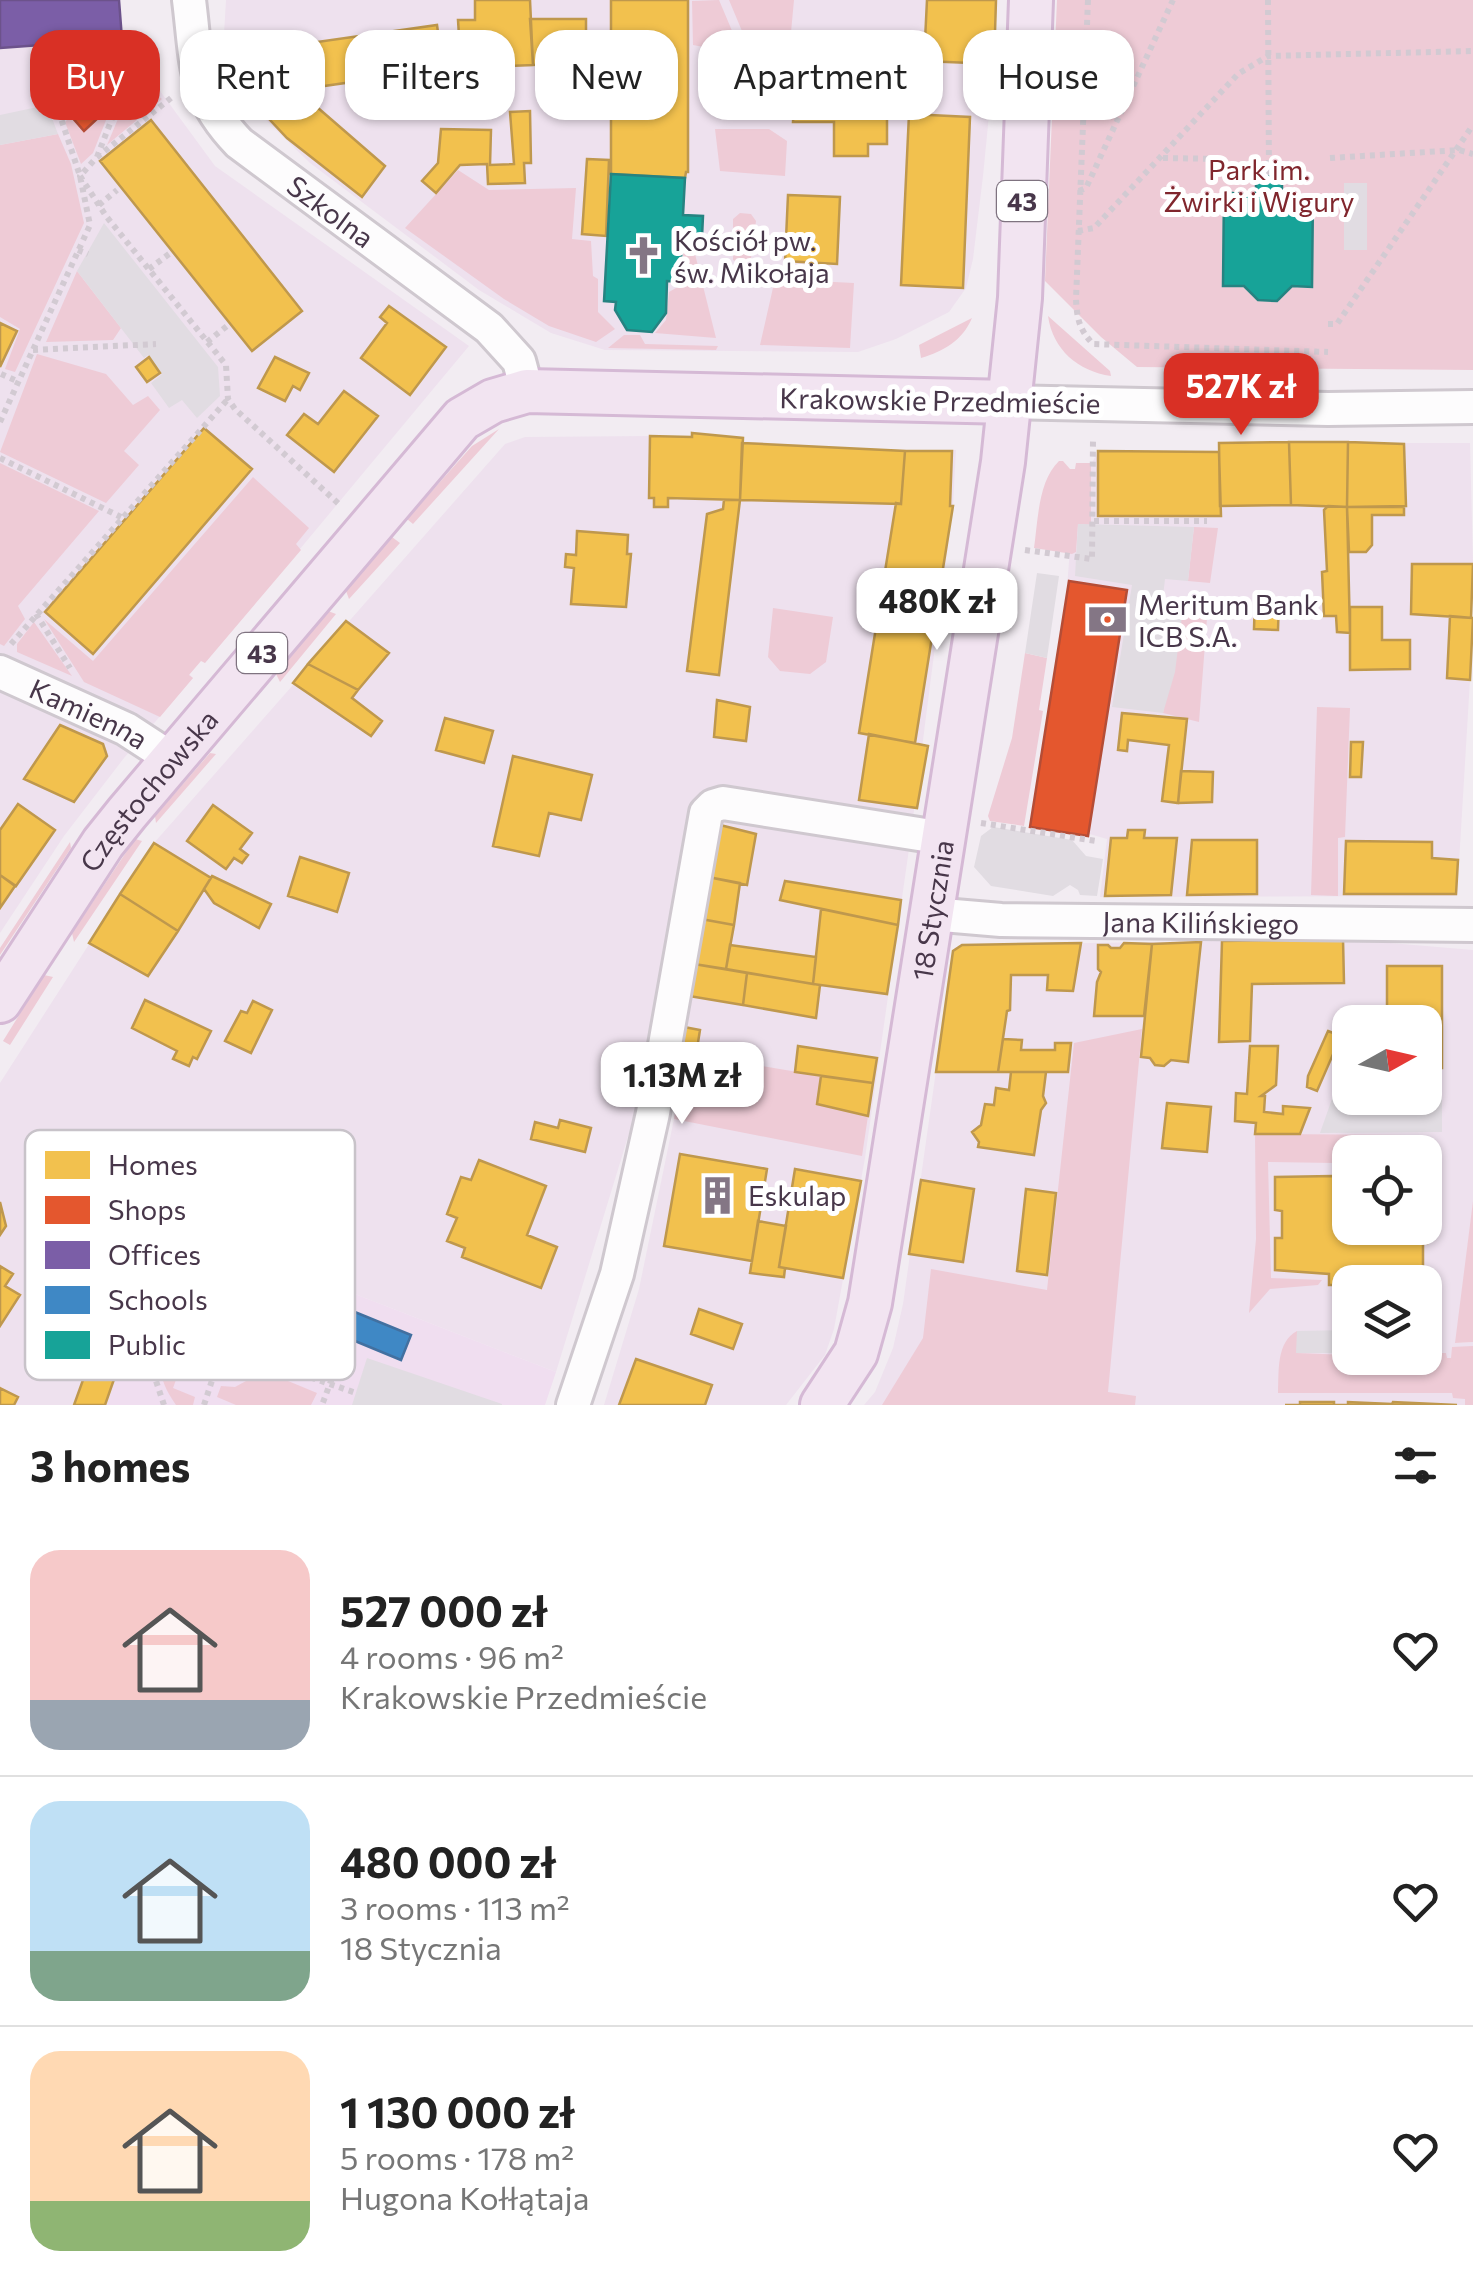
<!DOCTYPE html>
<meta charset="utf-8">
<style>
:root{--surface:#fff;--page:#f6f6f6;--text:#222;--muted:#767676;--line:#e0e0e0;--accent:#d93025}
body{margin:0;font-family:Commissioner,sans-serif;background:var(--page);color:var(--text);height:100vh;display:flex;flex-direction:column;font-size:38px;white-space:nowrap}
*{box-sizing:border-box;margin:0}
p{font-size:32px;color:var(--muted)}
.icon{flex:none;width:55px;height:55px;fill:none;stroke:currentColor;stroke-width:2;stroke-linecap:round;stroke-linejoin:round}
.map{position:relative;height:1405px;overflow:hidden}
.sheet{display:flex;flex-direction:column;background:var(--surface);flex:1}
.sheet>*{flex:none}
.top-card{position:absolute;left:30px;top:30px;width:1415px;height:90px;display:flex;gap:20px}
.needle{width:65px;rotate:82deg}
.tools{position:absolute;left:1332px;top:1005px;display:grid;gap:20px}
.tools a{display:grid;place-items:center;width:110px;height:110px;border-radius:20px;background:var(--surface);box-shadow:0 2px 8px #0004;font-size:50px}
.price{position:absolute;translate:-50% -85px;padding:0 22px;border-radius:20px;background:#fff;color:#222;font-size:32px;line-height:65px;filter:drop-shadow(0 2px 5px #0008)}
.price::after{content:'';position:absolute;left:50%;top:60px;width:30px;height:22px;margin-left:-15px;background:inherit;clip-path:polygon(0 0,100% 0,50% 100%)}
.price.current{background:var(--accent);color:#fff}
ul{padding:0;list-style:none}
li{display:flex;align-items:center;gap:30px;height:250px;padding:0 30px}
li+li{border-top:2px solid var(--line)}
li span{display:grid;place-items:center;flex:none;width:280px;height:200px;border-radius:30px;color:#555}
li>.icon{margin-inline-start:auto}
span .icon{width:120px;height:120px;fill:#fffc;stroke-width:1}
li b{font-size:42px}
h2{display:flex;justify-content:space-between;align-items:center;height:120px;padding:0 30px;font-size:42px}
.tag{padding:0 35px;border-radius:30px;background:var(--surface);box-shadow:0 2px 8px #0004;font-size:35px;line-height:90px}
.tag.current{background:var(--accent);color:#fff}
.map>svg:first-child{display:block}
.residential{fill:#eee1ee;fill-rule:evenodd}
.education{fill:#f0def0}
.green{fill:#eecbd6}
.parking{fill:#e1dce2}
.homes{fill:#f2c14e;stroke:#bf984d;stroke-width:2.5}
.shops{fill:#e4572e;stroke:#b54d36;stroke-width:2.5}
.offices{fill:#7b5ea7;stroke:#6c528b;stroke-width:2.5}
.schools{fill:#3f88c5;stroke:#4270a0;stroke-width:2.5}
.public{fill:#17a398;stroke:#268381;stroke-width:2.5}
.lines{fill:none;stroke-linecap:round;stroke-linejoin:round}
.minor-casing{stroke:#cfc8cf;stroke-width:38}
.major-casing{stroke:#d5b9d5;stroke-width:48}
.path{stroke:#d2cad2;stroke-width:6;stroke-dasharray:5 5;stroke-linecap:butt}
.minor{stroke:#fdfcfd;stroke-width:32}
.major{stroke:#f2e4f1;stroke-width:42}
.labels{text-anchor:middle;dominant-baseline:central;stroke-width:10;stroke-linejoin:round;paint-order:stroke}
.shield{fill:#fff;stroke:#7f7380;stroke-width:2.5}
.shield-label{font-size:25px;font-weight:bold;fill:#48374a}
.park-label{font-size:28px;fill:#80262d;stroke:#fff}
.street-label{font-size:28px;fill:#48374a;stroke:#fff}
.poi-label{font-size:28px;fill:#48374a;stroke:#fff;text-anchor:start}
.key{fill:#fff;stroke:#c8c3c9;stroke-width:2.5}
.key-label{font-size:28px;fill:#48374a}
</style>
<div class="map">
<svg width="1473" height="1405" viewBox="0 0 1473 1405">
<rect width="100%" height="100%" fill="#f2ecf2"/>
<path class="residential" d="M0,0H119L122,39L215,166L469,346L205,663L201,660L189,674L193,678L124,758L64,836L0,933Z
M226,0H997L994,64L983,176L973,259L966,288L949,312L896,339L858,352L605,350L551,333L479,290L310,163L239,94L228,59L224,34Z
M650,436L905,451L956,450L953,506L912,826L718,792L649,1068L556,1372L172,1223L108,1405H0V1083L154,843L505,444L525,437Z
M1219,443H1470L1473,564L1470,680L1457,896L1100,897L1107,839L1044,821L1050,801L1074,499L1098,451L1218,452Z
M732,816L910,842L865,1158L834,1329L825,1355L786,1405H604L639,1289L674,1119L680,1052L716,824Z
M1343,939L1473,950V1203L1456,1343L1473,1342V1405H864L875,1392L893,1348L903,1304L953,951L962,945ZM1350,1022H1425V1098H1350ZM1350,1152H1425V1228H1350ZM1350,1282H1425V1358H1350Z"/>
<path class="education" d="M172,1223L556,1372L545,1405H107Z"/>
<path class="green" d="M719,0L763,104L762,112L722,110L720,50L693,45L692,1Z
M729,0H794L785,97L772,103Z
M1057,0H1473V370L1137,367L1101,337L1045,281Z
M154,93L162,99L107,145L128,95Z
M112,105L93,153L81,164L65,122L71,116L84,130Z
M715,129H769L787,141L785,176L720,171Z
M58,134L71,164L84,223L15,372L5,369L20,329L0,317V145Z
M458,170L489,190L576,188L572,239L591,241L593,276L598,279V312L615,329L596,342L549,326L504,299L405,228Z
M740,213L751,214L756,221L751,258L743,264L733,260V219Z
M694,250L716,338L655,333L666,320L669,292L683,284V251Z
M77,271L121,328L113,340L46,342Z
M775,279L854,283L850,348L760,345Z
M1048,316L1110,371L1111,376C1078,371 1053,350 1048,316Z
M972,318C962,341 944,351 921,358L919,345Z
M624,335H640L645,344L718,346L716,350L608,348Z
M37,354L106,374L133,405L148,396L160,410L124,451L139,465L106,503L0,452Z
M499,429L413,524L407,519L472,446Z
M1059,461H1063L1070,469H1075L1076,463H1091V525L1078,524L1076,552L1072,554L1034,548C1038,521 1038,481 1059,461Z
M0,463L99,511L18,606L25,619L4,646L0,644Z
M253,477L309,528L296,544L301,550L205,663L201,661L189,675L193,678L160,717L84,682L44,619L93,661Z
M1194,527L1218,528L1210,583L1188,581Z
M392,537L400,543L349,599L346,591Z
M1184,602L1208,605L1199,722L1163,713Z
M773,608L833,617L826,662L810,674L780,671L768,657Z
M328,611L336,614L280,682L276,674Z
M34,622L72,676L17,652V644Z
M1025,653L1047,658L1039,710L1043,711L1024,826L990,821L988,816L1012,738Z
M1317,707L1350,708L1345,837L1338,838V896L1311,895Z
M210,753L216,754L156,823L155,816Z
M135,839L142,841L74,942L72,933Z
M70,842L71,848L0,955V948Z
M44,975L53,977L10,1045L3,1041Z
M1142,1029L1108,1392L1136,1396L1135,1405H882L923,1338L931,1269L1047,1290L1074,1043Z
M685,1053L821,1076L818,1104L868,1116L862,1156L674,1119Z
M1255,1134L1408,1135L1353,1144L1334,1163L1268,1162L1271,1278L1322,1280L1318,1285L1270,1289L1249,1313L1256,1239Z
M1473,1201V1342L1455,1343Z
M172,1331L187,1337L189,1360L184,1358L173,1388L195,1397L193,1405H176C155,1375 159,1363 172,1331Z
M1297,1331V1353L1425,1358V1353H1446L1447,1358H1451L1452,1347L1473,1346V1405H1465V1399L1453,1398L1452,1393H1278C1279,1372 1276,1342 1297,1331Z
M264,1371L317,1393L311,1405H236L217,1397L221,1386L235,1387Z"/>
<path class="parking" d="M47,105L58,134L0,145V115Z
M1344,183H1367V250H1344Z
M104,223L218,367L220,396L197,418L182,400L169,408L151,383L162,374L148,355L144,358L77,271Z
M1078,524L1194,527L1188,581L1165,579L1162,605L1183,608L1175,672L1163,713L1112,707L1132,585L1075,576Z
M1037,573L1059,576L1047,658L1025,653Z
M993,827L1072,840L1086,856L1103,859L1097,896L1080,895L1078,890L1070,885L1053,896L991,886L974,867L981,836Z
M1425,1075H1442V1132L1320,1133L1340,1076H1350V1098H1425Z
M1350,1330V1353H1296L1297,1331Z
M367,1358L502,1404V1405H352Z"/>
<path class="homes" d="M475,0H530L533,65L487,67L488,73L474,74V67L461,68L458,20H475Z
M611,0H688V172H686L685,178L611,174Z
M927,0H996L994,64L924,61Z
M530,19H586V64L611,63V80H559L558,64L533,65Z
M437,25L443,69L317,87L310,43Z
M825,64H855V72H886V78H925V99H887V144H868V156H834V122H793L794,102H825Z
M280,75L385,166L362,197L287,138L255,104Z
M530,111L531,163H524L525,183L488,184L487,164L460,165L436,193L422,181L438,163L441,129L491,130L490,165L514,164L510,112Z
M909,114L970,117L963,288L901,285Z
M151,120L302,311L252,351L100,161Z
M587,159L609,160L606,236L582,234Z
M788,195L840,197L837,264L785,261Z
M389,306L446,347L410,395L361,358L387,323L380,317Z
M0,323L17,331L0,367Z
M149,357L160,373L147,382L136,367Z
M275,357L309,373L300,390L293,386L285,401L258,388Z
M344,391L378,416L334,472L287,435L304,414L318,424Z
M204,428L252,469L93,654L45,612Z
M692,433L743,438L740,500L668,498V507H654V498H649L650,436L692,437Z
M1289,442H1348L1347,507L1291,505Z
M1289,442L1291,505L1220,506L1219,443Z
M1348,442L1404,444L1406,506L1347,507Z
M742,443L905,451L901,504L740,500Z
M905,451H952L950,506H953L915,743L859,733L896,503L901,504Z
M1098,451L1219,452L1221,516H1098Z
M724,500H740L719,675L687,671L707,514L723,509Z
M1328,506L1347,507L1350,633L1337,632L1336,616H1324L1322,572L1327,571L1324,510Z
M1347,507H1404V515H1372V545L1366,552H1349Z
M577,531L628,535L627,554H631L626,607L571,604L574,568L565,567L566,554L576,555Z
M1412,564H1473L1471,618L1411,614Z
M1255,598L1279,599L1278,630L1254,629Z
M1350,607H1382V640H1410V669L1350,670Z
M1450,616L1473,618L1470,680L1447,678Z
M346,621L389,653L358,690L308,664Z
M308,664L358,690L352,698L382,721L371,736L293,683Z
M717,700L750,707L746,741L714,737Z
M1122,713L1187,719L1178,803L1162,801L1169,745L1128,740L1127,751L1118,750Z
M445,718L493,731L484,763L436,750Z
M60,725L103,744L107,756L74,802L24,779Z
M869,734L928,746L917,808L859,800Z
M1351,742H1363L1361,777H1350Z
M513,756L592,775L581,820L549,813L539,856L493,846Z
M1181,771L1213,772L1212,802L1178,803Z
M18,804L55,830L16,886L0,875V830Z
M213,805L252,833L240,849L248,855L242,863L234,858L226,869L187,841Z
M716,824L756,834L747,885L708,877Z
M1128,830H1145L1144,838H1177L1171,895L1105,896L1111,838H1127Z
M1192,840H1257V894L1187,895Z
M1346,841L1432,842V858L1458,860L1456,894H1344Z
M154,843L211,878L178,931L120,894Z
M300,857L349,873L337,912L288,896Z
M0,875L15,886L0,908Z
M212,876L271,904L259,928L214,903L204,889Z
M708,877L740,883L734,925L701,919Z
M785,881L901,900L898,925L780,900Z
M120,894L178,931L148,976L89,943Z
M821,909L898,925L887,994L813,984Z
M701,919L734,925L726,969L694,964Z
M1343,939L1344,983L1252,984L1250,1041L1219,1042L1222,941Z
M1201,942L1188,1062L1171,1060L1164,1066L1155,1065L1150,1058L1141,1057L1152,944Z
M1081,943L1073,991L1047,990L1048,975H1011L1010,1010L1007,1011L998,1072H936L953,951L962,945Z
M1124,943L1152,944L1144,1016H1094L1097,982L1101,972L1098,969V945H1108L1111,948H1120Z
M730,945L816,957L813,984L726,969Z
M694,964L747,973L743,1005L689,996Z
M1387,966H1442V1068H1425V1022H1387Z
M747,973L820,985L816,1018L743,1005Z
M145,1000L211,1031L197,1059L193,1057L189,1066L173,1059L177,1051L132,1028Z
M253,1001L272,1010L251,1053L225,1041L241,1011L247,1013Z
M684,1027L700,1030L696,1055L680,1052Z
M1328,1031L1341,1036L1317,1091L1307,1087L1308,1076Z
M1003,1039L1022,1040L1021,1050H1055V1043H1071L1068,1072H998Z
M798,1046L877,1058L873,1083L795,1072Z
M1250,1046H1278L1276,1085L1261,1096H1265L1264,1112L1283,1114V1106L1310,1108L1300,1134H1255L1256,1123L1235,1121L1236,1093L1247,1094Z
M1011,1072H1046L1043,1096L1046,1103L1041,1110L1034,1155L978,1147L979,1142L972,1132L981,1125L985,1104L994,1105L996,1088L1009,1090Z
M821,1076L873,1083L868,1116L817,1104Z
M1167,1103L1211,1107L1207,1152L1162,1148Z
M560,1120L591,1128L585,1152L531,1139L535,1122L558,1128Z
M680,1154L767,1169L752,1261L664,1246Z
M479,1160L546,1186L527,1235L557,1247L541,1288L462,1257L465,1248L447,1241L457,1218L447,1214L461,1177L471,1180Z
M795,1169L861,1181L843,1278L779,1267Z
M1333,1176L1350,1177V1228H1425L1427,1209V1243H1423V1271L1363,1274V1282L1346,1285H1329V1274L1275,1270V1238H1282V1211L1275,1210V1177Z
M921,1180L974,1189L963,1262L909,1254Z
M1026,1189L1056,1193L1047,1275L1017,1271Z
M0,1202L6,1226L0,1235Z
M758,1221L786,1226L779,1267L785,1268L784,1277L750,1273Z
M0,1266L13,1274L5,1286L20,1295L0,1326Z
M699,1309L742,1324L733,1349L691,1334Z
M92,1355L119,1365L105,1405H74Z
M636,1359L712,1385L705,1405H619Z
M0,1388L18,1397L14,1405H0Z
M1300,1402H1334V1405H1348V1402L1392,1404L1393,1402L1457,1405H1285H1300Z"/>
<path class="shops" d="M98,91L112,105L84,131L71,116Z
M1069,581L1127,590L1088,836L1030,827Z"/>
<path class="offices" d="M0,0H119L122,39L0,48Z"/>
<path class="schools" d="M306,1292L411,1335L401,1360L297,1317Z"/>
<path class="public" d="M611,174L685,178L683,215L703,216L702,237L682,236L680,282L667,281L666,313L652,332L627,330L615,310L616,302L604,301Z
M1256,176L1282,177V197L1313,195L1312,287L1292,286L1277,301L1258,300L1244,286H1223L1224,192L1256,196Z"/>
<g class="lines">
<defs>
<g id="minor">
<path id="s1" d="M189,0C197,63 192,94 239,143L489,328L519,361L527,391"/>
<path d="M1010,402L1328,409L1473,407"/>
<path id="s2" d="M0,672L126,729L172,759"/>
<path id="s3" d="M931,914L1001,920L1473,925"/>
<path d="M573,1405L617,1274L653,1113L706,813L713,806L723,803L944,838"/>
</g>
<g id="major">
<path id="s4" d="M0,1001L103,843L127,813L462,419L493,401L527,391L1010,402"/>
<path id="s5" d="M822,1405L856,1353L870,1303L1003,462L1020,298L1031,0"/>
</g>
</defs>
<use href="#minor" class="minor-casing"/>
<use href="#major" class="major-casing"/>
<path class="path" d="M1088,0L1076,299C1077,319 1079,329 1093,344L1328,352
M1268,0L1269,177
M171,98L96,158L80,176L106,216L226,365L228,399L235,409L340,505
M97,157L120,98L129,85
M1163,158L1221,159
M1330,158L1459,150L1473,154
M1079,191L1086,188L1173,0
M99,205L117,190
M1078,231L1094,228L1238,74L1268,56L1473,51
M78,250L88,254
M149,269L169,254
M1328,324H1337L1473,125
M207,342L227,326
M33,350L156,344
M1,374L19,382
M0,422L90,225L80,176L48,79
M0,458L121,517
M1094,521H1207
M1025,550L1092,559L1093,439
M36,614L70,668
M11,644L228,399
M981,823L1096,841
M186 1275a15 15 0 1 1 30 0a15 15 0 1 1-30 0Z
M211,1264L241,1248L296,1267C303,1293 282,1306 284,1333L332,1354L337,1365L322,1405
M167,1318L207,1335
M204 1346a26 26 0 1 1 52 0a26 26 0 1 1-52 0Z
M239,1321L266,1254
M254,1358L356,1393
M164,1405L152,1369L173,1303L188,1283
M204,1405L216,1368"/>
<use href="#minor" class="minor"/>
<use href="#major" class="major"/>
</g>
<defs>
<symbol id="church-bare" viewBox="-9 -9 18 18"><path d="M-1.2-6h2.4v3.5h3.3v2.4h-3.3V6h-2.4V-.1h-3.3v-2.4h3.3Z" fill="#847685" stroke="#fff" stroke-width="2.5" paint-order="stroke"/></symbol>
<symbol id="bank-bare" viewBox="-9 -9 18 18"><path d="M-6-4H6V4H-6ZM0-2.3a2.3 2.3 0 1 0 0 4.6a2.3 2.3 0 1 0 0-4.6Z" fill="#847685" stroke="#fff" stroke-width="2.5" paint-order="stroke"/></symbol>
<symbol id="building-bare" viewBox="-9 -9 18 18"><path d="M-4-6H4V6H1V3H-1V6H-4ZM-2.5-4.3h1.7v1.8h-1.7ZM.8-4.3h1.7v1.8H.8ZM-2.5-1h1.7V.8h-1.7ZM.8-1h1.7V.8H.8Z" fill="#847685" stroke="#fff" stroke-width="2.5" paint-order="stroke"/></symbol>
</defs>
<g fill-rule="evenodd">
<use href="#church-bare" x="616" y="228" width="55" height="55"/>
<use href="#bank-bare" x="1080" y="592" width="55" height="55"/>
<use href="#building-bare" x="690" y="1168" width="55" height="55"/>
</g>
<g class="labels">
<g class="shield">
<rect x="997" y="181" width="50" height="40" rx="8"/>
<rect x="237" y="633" width="50" height="40" rx="8"/>
</g>
<g class="shield-label">
<text x="1022" y="201">43</text>
<text x="262" y="653">43</text>
</g>
<g class="park-label">
<text x="1259" y="169">Park im.<tspan x="1259" dy="32">Żwirki i Wigury</tspan></text>
</g>
<g class="street-label">
<text stroke="none"><textPath href="#s1" startOffset="270">Szkolna</textPath></text>
<text transform="translate(940 400) rotate(1)">Krakowskie Przedmieście</text>
<text stroke="none"><textPath href="#s2" startOffset="98">Kamienna</textPath></text>
<text stroke="none"><textPath href="#s4" startOffset="258">Częstochowska</textPath></text>
<text stroke="none"><textPath href="#s5" startOffset="512">18 Stycznia</textPath></text>
<text stroke="none"><textPath href="#s3" startOffset="270">Jana Kilińskiego</textPath></text>
</g>
<g class="poi-label">
<text x="674" y="240">Kościół pw.<tspan x="674" dy="32">św. Mikołaja</tspan></text>
<text x="1138" y="604">Meritum Bank<tspan x="1138" dy="32">ICB S.A.</tspan></text>
<text x="748" y="1195">Eskulap</text>
</g>
</g>
<rect x="25" y="1130" width="330" height="250" rx="15" class="key"/>
<rect x="45" y="1151" width="45" height="28" fill="#f2c14e"/>
<rect x="45" y="1196" width="45" height="28" fill="#e4572e"/>
<rect x="45" y="1241" width="45" height="28" fill="#7b5ea7"/>
<rect x="45" y="1286" width="45" height="28" fill="#3f88c5"/>
<rect x="45" y="1331" width="45" height="28" fill="#17a398"/>
<g class="key-label">
<text x="108" y="1175">Homes</text>
<text x="108" y="1220">Shops</text>
<text x="108" y="1265">Offices</text>
<text x="108" y="1310">Schools</text>
<text x="108" y="1355">Public</text>
</g>
</svg>
<div class="tools">
<a><svg class="needle" viewBox="-14 -14 28 28"><path d="M0-13l5 13h-10z" fill="#e53935"/><path d="M0 13l5-13h-10z" fill="#767676"/></svg></a>
<a><svg class="icon" aria-label="locate" viewBox="0 0 24 24"><circle cx="12" cy="12" r="6"/><path d="M12 2v4M12 18v4M2 12h4M18 12h4"/></svg></a>
<a><svg class="icon" aria-label="layers" viewBox="0 0 24 24"><path d="M12 4l9 5-9 5-9-5zM3 14l9 5 9-5"/></svg></a>
</div>
<b class="price current" style="left:1241px;top:438px">527K zł</b>
<b class="price" style="left:937px;top:653px">480K zł</b>
<b class="price" style="left:682px;top:1127px">1.13M zł</b>
<div class="top-card">
<a class="tag current">Buy</a>
<a class="tag">Rent</a>
<a class="tag">Filters</a>
<a class="tag">New</a>
<a class="tag">Apartment</a>
<a class="tag">House</a>
</div>
</div>
<section class="sheet">
<h2>3 homes<svg class="icon" aria-label="filters" viewBox="0 0 24 24"><path d="M4 7h16M4 17h16"/><circle cx="9" cy="7" r="2"/><circle cx="15" cy="17" r="2"/></svg></h2>
<ul>
<li><span style="background:linear-gradient(#f6c9c9 75%,#9aa5b1 0)"><svg class="icon" aria-label="home" viewBox="0 0 24 24"><path d="M3 11l9-7 9 7M6 9v11h12V9"/></svg></span><div><b>527 000 zł</b><p>4 rooms · 96 m²</p><p>Krakowskie Przedmieście</p></div><svg class="icon" aria-label="heart" viewBox="0 0 24 24"><path d="M12 20l-8-8c-3-5 5-10 8-4 3-6 11-1 8 4z"/></svg></li>
<li><span style="background:linear-gradient(#bfe0f5 75%,#7fa58c 0)"><svg class="icon" aria-label="home" viewBox="0 0 24 24"><path d="M3 11l9-7 9 7M6 9v11h12V9"/></svg></span><div><b>480 000 zł</b><p>3 rooms · 113 m²</p><p>18 Stycznia</p></div><svg class="icon" aria-label="heart" viewBox="0 0 24 24"><path d="M12 20l-8-8c-3-5 5-10 8-4 3-6 11-1 8 4z"/></svg></li>
<li><span style="background:linear-gradient(#ffd9b3 75%,#8fb573 0)"><svg class="icon" aria-label="home" viewBox="0 0 24 24"><path d="M3 11l9-7 9 7M6 9v11h12V9"/></svg></span><div><b>1 130 000 zł</b><p>5 rooms · 178 m²</p><p>Hugona Kołłątaja</p></div><svg class="icon" aria-label="heart" viewBox="0 0 24 24"><path d="M12 20l-8-8c-3-5 5-10 8-4 3-6 11-1 8 4z"/></svg></li>
</ul>
</section>
